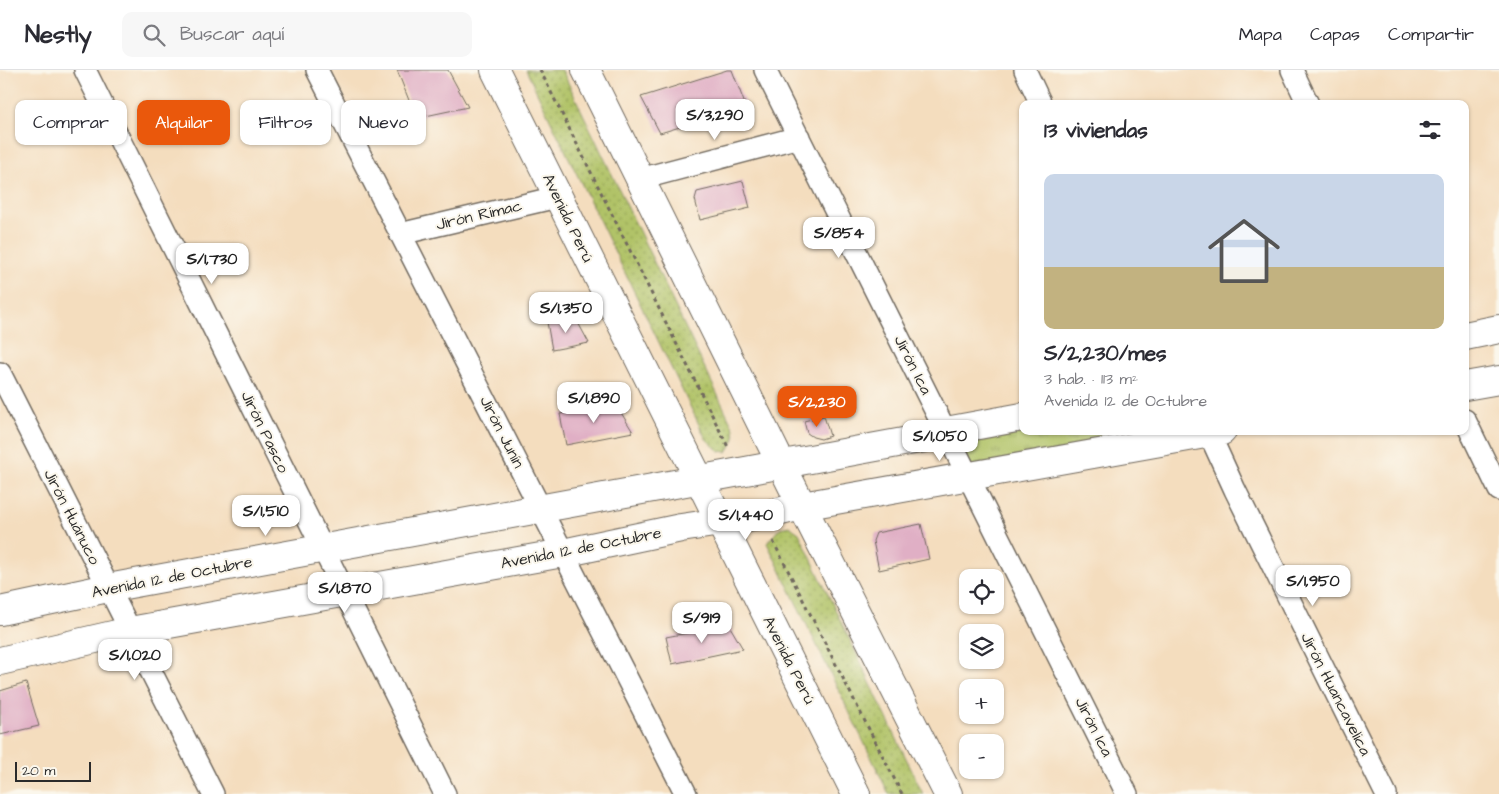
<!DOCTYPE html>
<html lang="es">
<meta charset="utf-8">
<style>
:root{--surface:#fff;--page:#f7f7f7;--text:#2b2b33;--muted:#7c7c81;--line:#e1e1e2;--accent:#ea580c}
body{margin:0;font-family:"Architects Daughter",sans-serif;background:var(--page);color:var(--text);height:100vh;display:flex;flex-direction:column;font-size:19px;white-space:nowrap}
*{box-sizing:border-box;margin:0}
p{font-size:16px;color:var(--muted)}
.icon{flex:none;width:28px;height:28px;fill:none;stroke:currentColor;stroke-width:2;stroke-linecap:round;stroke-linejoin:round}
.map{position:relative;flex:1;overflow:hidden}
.details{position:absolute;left:1019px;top:30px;width:450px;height:335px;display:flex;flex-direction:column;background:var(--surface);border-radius:10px;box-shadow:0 1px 4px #0004}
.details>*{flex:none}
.hud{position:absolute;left:15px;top:30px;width:475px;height:45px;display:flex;gap:10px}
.controls{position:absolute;left:959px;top:499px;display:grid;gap:10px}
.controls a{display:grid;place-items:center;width:45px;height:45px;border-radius:10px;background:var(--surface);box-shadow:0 1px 4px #0004;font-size:25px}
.scale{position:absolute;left:15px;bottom:12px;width:76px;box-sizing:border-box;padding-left:5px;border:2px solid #2b2b2b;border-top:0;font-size:14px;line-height:18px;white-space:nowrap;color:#2b2b2b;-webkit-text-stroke:4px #fbf7ec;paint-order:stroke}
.price{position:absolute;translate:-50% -42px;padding:0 11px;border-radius:10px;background:#fff;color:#222;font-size:16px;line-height:32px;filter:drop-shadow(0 1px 2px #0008)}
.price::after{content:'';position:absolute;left:50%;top:30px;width:15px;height:11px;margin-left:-8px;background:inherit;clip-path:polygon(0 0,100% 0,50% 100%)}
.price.current{background:var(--accent);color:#fff}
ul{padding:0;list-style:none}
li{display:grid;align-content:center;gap:10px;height:265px;padding:0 25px}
li span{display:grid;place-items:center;height:155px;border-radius:10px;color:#555}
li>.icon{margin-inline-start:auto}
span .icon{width:90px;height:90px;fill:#fffc;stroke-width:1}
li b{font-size:21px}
h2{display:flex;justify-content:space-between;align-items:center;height:60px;padding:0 25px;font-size:21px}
.pill{padding:0 18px;border-radius:10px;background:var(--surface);box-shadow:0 1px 4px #0004;font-size:18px;line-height:45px}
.pill.current{background:var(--accent);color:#fff}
header{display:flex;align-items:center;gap:30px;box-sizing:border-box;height:70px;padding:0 25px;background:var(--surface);border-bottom:1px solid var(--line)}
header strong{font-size:24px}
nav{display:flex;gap:28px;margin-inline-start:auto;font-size:18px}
.search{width:350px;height:45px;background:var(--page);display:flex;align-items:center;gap:12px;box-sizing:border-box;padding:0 18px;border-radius:10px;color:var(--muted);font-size:19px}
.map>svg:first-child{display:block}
.grass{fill:url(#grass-dots);stroke:#6e7749}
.park{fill:url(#park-tufts);stroke:#6e7749}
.building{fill:#e0afc5}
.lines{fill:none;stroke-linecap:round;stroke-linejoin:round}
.minor-casing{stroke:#71695e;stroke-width:24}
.secondary-casing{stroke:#71695e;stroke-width:30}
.primary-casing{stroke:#71695e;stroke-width:30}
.path{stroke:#71695e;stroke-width:3;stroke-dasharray:4 4;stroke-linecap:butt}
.minor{stroke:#fff;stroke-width:21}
.secondary{stroke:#fff;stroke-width:28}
.primary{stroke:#fff;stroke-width:28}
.labels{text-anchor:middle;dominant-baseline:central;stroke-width:4;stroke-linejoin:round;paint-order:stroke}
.street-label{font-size:16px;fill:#2b2b2b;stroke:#fbf7ec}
</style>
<header>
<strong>Nestly</strong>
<div class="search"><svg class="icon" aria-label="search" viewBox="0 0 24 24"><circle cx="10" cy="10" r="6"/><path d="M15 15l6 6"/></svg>Buscar aquí</div>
<nav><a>Mapa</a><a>Capas</a><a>Compartir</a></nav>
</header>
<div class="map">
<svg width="1499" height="724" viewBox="0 0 1499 724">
<defs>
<pattern id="grass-dots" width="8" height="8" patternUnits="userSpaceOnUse" patternTransform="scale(1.25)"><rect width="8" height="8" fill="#b1c367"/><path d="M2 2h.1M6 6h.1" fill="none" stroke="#909f55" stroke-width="1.8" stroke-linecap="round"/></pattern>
<pattern id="park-tufts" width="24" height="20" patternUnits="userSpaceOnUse" patternTransform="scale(1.25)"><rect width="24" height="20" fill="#b1c367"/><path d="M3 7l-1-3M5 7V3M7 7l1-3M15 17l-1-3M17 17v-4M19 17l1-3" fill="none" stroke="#909f55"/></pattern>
</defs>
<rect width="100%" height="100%" fill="#fbf7ec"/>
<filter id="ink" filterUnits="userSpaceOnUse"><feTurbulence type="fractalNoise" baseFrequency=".02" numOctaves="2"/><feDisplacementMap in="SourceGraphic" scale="10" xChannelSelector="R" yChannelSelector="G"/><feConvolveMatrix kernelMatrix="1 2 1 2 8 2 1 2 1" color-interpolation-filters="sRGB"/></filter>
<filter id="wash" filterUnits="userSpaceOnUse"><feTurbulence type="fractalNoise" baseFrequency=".0096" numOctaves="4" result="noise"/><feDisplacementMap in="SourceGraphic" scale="20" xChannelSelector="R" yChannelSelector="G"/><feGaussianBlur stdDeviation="1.12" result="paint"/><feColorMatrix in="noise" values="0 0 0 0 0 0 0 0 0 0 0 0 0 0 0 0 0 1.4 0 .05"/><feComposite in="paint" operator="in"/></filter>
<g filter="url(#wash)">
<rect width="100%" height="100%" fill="#f4ddbe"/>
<path class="grass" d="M526,0H562L734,359L735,369L727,382L719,381L706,369Z
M789,456L799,463L923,724H889L767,473L780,458Z"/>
<path class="park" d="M1031,361H1181L973,401L960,375Z"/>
<g id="blocks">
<path class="building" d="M397,0H448L468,37L416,48Z
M727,0H732L746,37L660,63L641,27Z
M743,111L750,138L700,150L695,129L697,122Z
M575,247L589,273L552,280L547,252Z
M615,333L633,362L566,375L560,344Z
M824,346L830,366L821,369L813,367L807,363L804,351Z
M921,454L929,489L879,500L873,471L876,463Z
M729,555L743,579L672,594L666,567Z
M26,613L39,656L0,665V621Z"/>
</g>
</g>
<g filter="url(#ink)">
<use href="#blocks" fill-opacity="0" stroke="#71695e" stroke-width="1"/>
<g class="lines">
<defs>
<path id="minor" d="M85,0L445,724
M317,0L686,724
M765,0L1127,724
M1025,0L1041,34
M1292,0L1308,34
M640,109L799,67
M400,164L557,127
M0,303L213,724
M1465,350L1499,420
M1208,361L1235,420L1386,724"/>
<path id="secondary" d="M1465,266L1499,259
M1465,316L1499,310
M0,541L108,518L925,368L946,361L1022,347
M0,591L130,561L563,483L681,458L761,446L802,436L1222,361"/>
<path id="primary" d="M495,0L856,724
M586,0L802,436L948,724"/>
</defs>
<use href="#minor" class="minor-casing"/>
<use href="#secondary" class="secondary-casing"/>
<use href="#primary" class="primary-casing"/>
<path class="path" d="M540,0L728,377
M773,471L902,724"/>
<use href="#minor" class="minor"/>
<use href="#secondary" class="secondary"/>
<use href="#primary" class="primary"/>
</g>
</g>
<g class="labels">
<g class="street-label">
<text transform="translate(479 145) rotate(-13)">Jirón Rímac</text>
<text transform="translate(568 148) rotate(64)">Avenida Perú</text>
<text transform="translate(913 295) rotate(63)">Jirón Ica</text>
<text transform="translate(265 362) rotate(64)">Jirón Pasco</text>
<text transform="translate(502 362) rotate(63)">Jirón Junín</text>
<text transform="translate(72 447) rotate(63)">Jirón Huánuco</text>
<text transform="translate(581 478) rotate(-11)">Avenida 12 de Octubre</text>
<text transform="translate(172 507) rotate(-11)">Avenida 12 de Octubre</text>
<text transform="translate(789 590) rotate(63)">Avenida Perú</text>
<text transform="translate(1336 624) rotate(63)">Jirón Huancavelica</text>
<text transform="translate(1094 657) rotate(63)">Jirón Ica</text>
</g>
</g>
</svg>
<div class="controls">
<a><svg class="icon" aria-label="locate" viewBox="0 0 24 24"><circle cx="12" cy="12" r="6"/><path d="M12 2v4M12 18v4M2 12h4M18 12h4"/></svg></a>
<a><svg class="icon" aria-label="layers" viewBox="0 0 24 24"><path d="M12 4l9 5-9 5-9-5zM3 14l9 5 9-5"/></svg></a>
<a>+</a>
<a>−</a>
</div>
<div class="scale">20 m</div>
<b class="price" style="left:715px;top:71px">S/3,290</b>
<b class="price" style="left:839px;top:189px">S/854</b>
<b class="price" style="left:212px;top:215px">S/1,730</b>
<b class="price" style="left:566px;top:264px">S/1,350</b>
<b class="price" style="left:594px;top:354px">S/1,890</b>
<b class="price current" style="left:817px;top:358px">S/2,230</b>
<b class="price" style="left:940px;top:392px">S/1,050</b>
<b class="price" style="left:266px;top:467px">S/1,510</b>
<b class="price" style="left:746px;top:471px">S/1,440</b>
<b class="price" style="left:1313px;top:537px">S/1,950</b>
<b class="price" style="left:345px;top:544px">S/1,870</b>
<b class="price" style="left:702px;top:574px">S/919</b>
<b class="price" style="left:135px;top:611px">S/1,020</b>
<div class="hud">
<a class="pill">Comprar</a>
<a class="pill current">Alquilar</a>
<a class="pill">Filtros</a>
<a class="pill">Nuevo</a>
</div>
<section class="details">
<h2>13 viviendas<svg class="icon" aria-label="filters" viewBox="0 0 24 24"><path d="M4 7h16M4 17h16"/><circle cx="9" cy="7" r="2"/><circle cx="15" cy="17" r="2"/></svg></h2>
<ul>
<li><span style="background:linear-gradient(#c9d6e8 60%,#c2b280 0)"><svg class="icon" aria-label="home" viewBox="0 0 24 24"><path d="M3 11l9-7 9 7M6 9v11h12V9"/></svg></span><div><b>S/2,230/mes</b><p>3 hab. · 113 m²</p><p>Avenida 12 de Octubre</p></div></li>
</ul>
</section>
</div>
